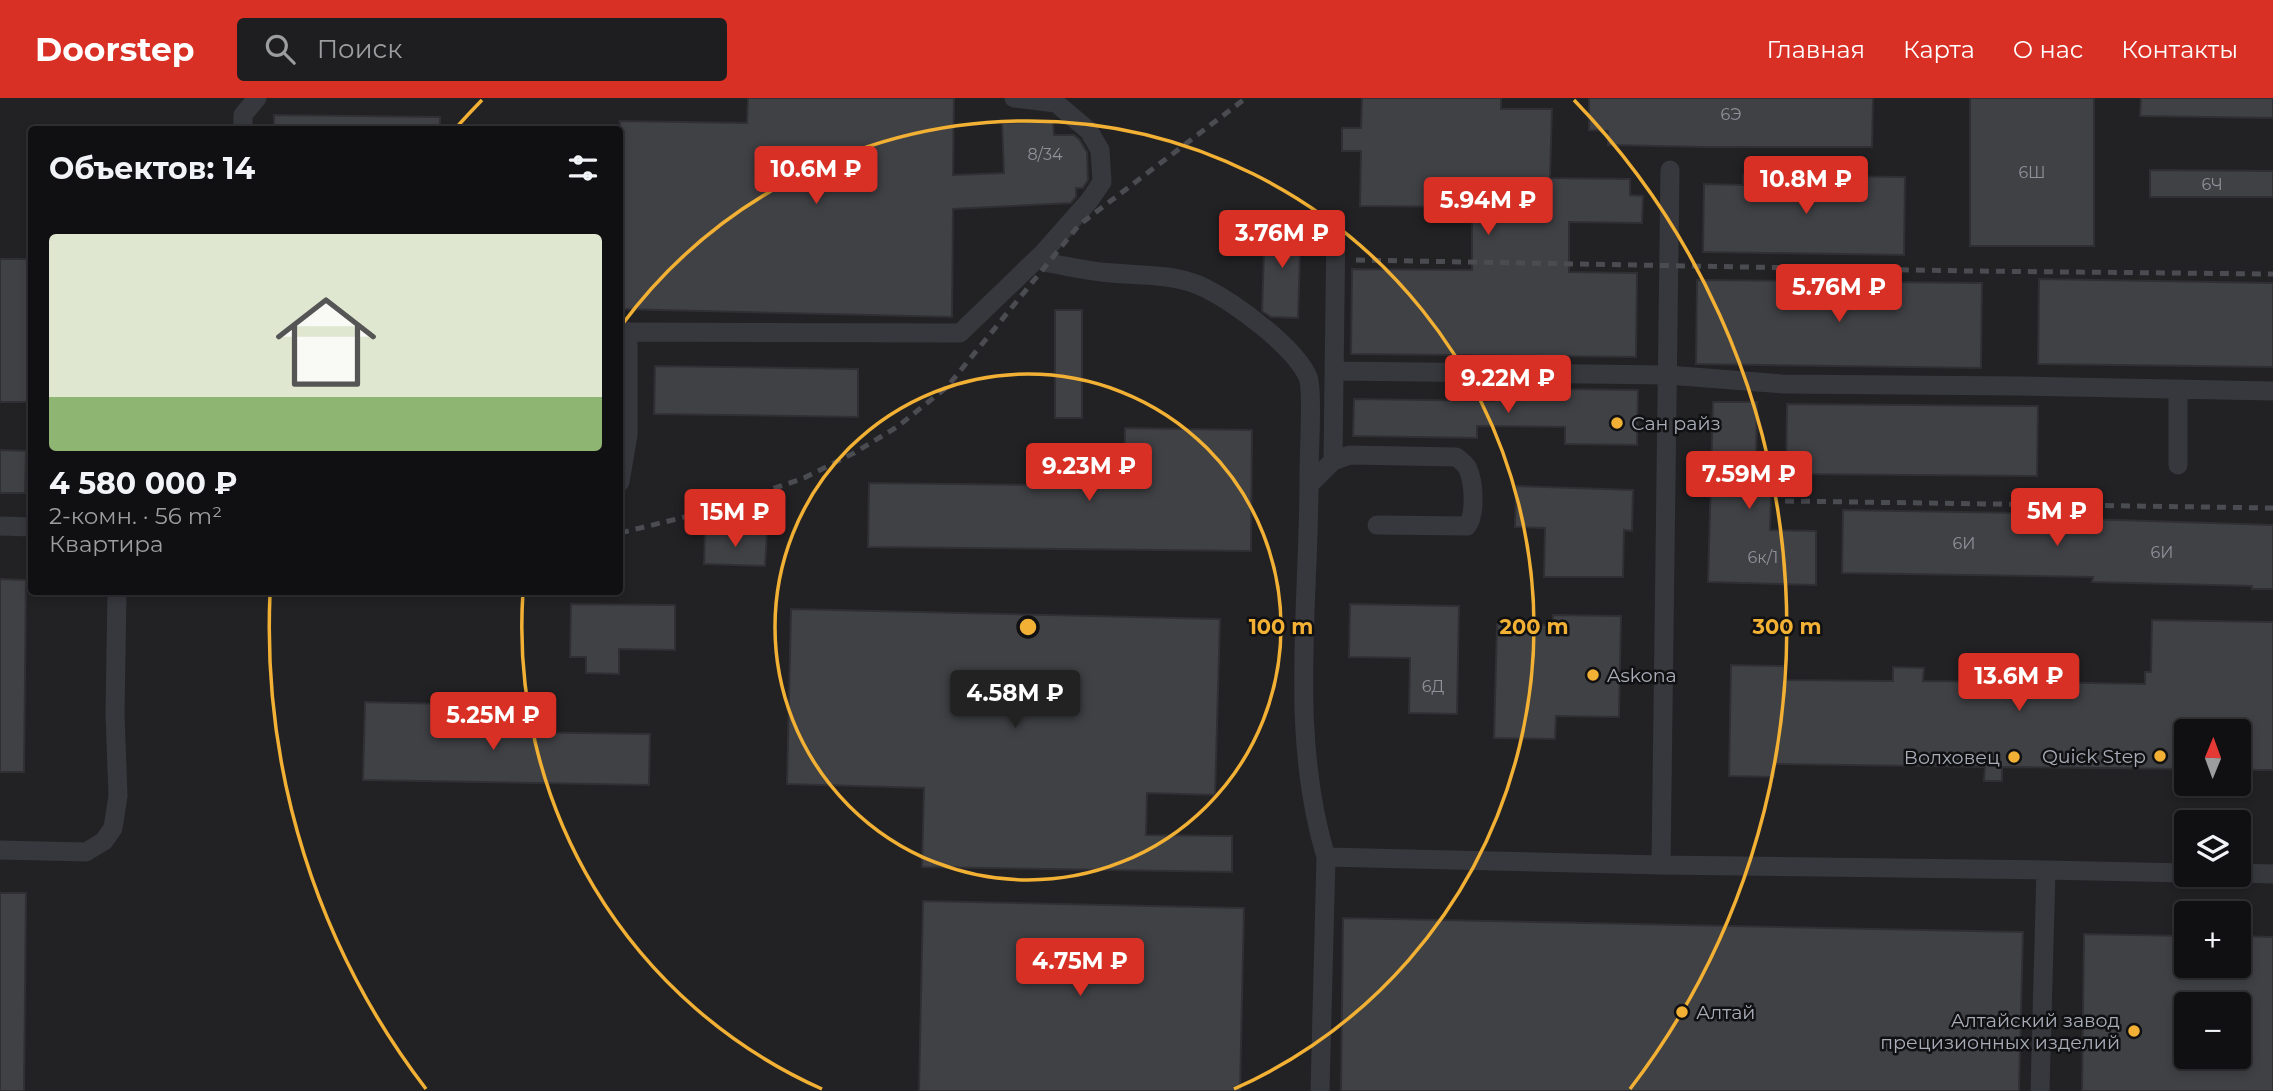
<!DOCTYPE html>
<html lang="ru">
<meta charset="utf-8">
<style>
:root{--surface:#101012;--page:#1e1e20;--text:#f1f3f6;--muted:#9c9d9f;--line:#303032;--accent:#d93025}
body{margin:0;font-family:Montserrat,sans-serif;background:var(--page);color:var(--text);height:100vh;display:flex;flex-direction:column;font-size:26px;white-space:nowrap}
*{box-sizing:border-box;margin:0}
p{font-size:23px;color:var(--muted)}
.icon{flex:none;width:38px;height:38px;fill:none;stroke:currentColor;stroke-width:2;stroke-linecap:round;stroke-linejoin:round}
.map{position:relative;flex:1;overflow:hidden}
.drawer{position:absolute;left:28px;top:28px;width:595px;height:469px;display:flex;flex-direction:column;background:var(--surface);border-radius:7px;box-shadow:0 4px 10px #0003,0 0 0 2px var(--line)}
.drawer>*{flex:none}
.needle{width:46px;rotate:1deg}
.buttons{position:absolute;left:2174px;top:621px;display:grid;gap:14px}
.buttons a{display:grid;place-items:center;width:77px;height:77px;border-radius:7px;background:var(--surface);box-shadow:0 4px 10px #0003,0 0 0 2px var(--line);font-size:35px}
.price{position:absolute;translate:-50% -60px;padding:0 16px;border-radius:7px;background:var(--accent);color:#fff;font-size:23px;line-height:46px;filter:drop-shadow(0 2px 4px #0008)}
.price::after{content:'';position:absolute;left:50%;top:42px;width:21px;height:16px;margin-left:-10px;background:inherit;clip-path:polygon(0 0,100% 0,50% 100%)}
.price.current{background:#222;color:#fff}
ul{padding:0;list-style:none}
li{display:grid;align-content:center;gap:14px;height:371px;padding:0 21px}
li span{display:grid;place-items:center;height:217px;border-radius:7px;color:#555}
li>.icon{margin-inline-start:auto}
span .icon{width:126px;height:126px;fill:#fffc;stroke-width:1}
li b{font-size:30px}
h2{display:flex;justify-content:space-between;align-items:center;height:84px;padding:0 21px;font-size:30px}
header{display:flex;align-items:center;gap:42px;box-sizing:border-box;height:98px;padding:0 35px;background:var(--accent);color:#fff}
header strong{font-size:33px}
nav{display:flex;gap:38px;margin-inline-start:auto;font-size:24px}
.search{width:490px;height:63px;background:var(--page);display:flex;align-items:center;gap:18px;box-sizing:border-box;padding:0 24px;border-radius:7px;color:var(--muted);font-size:26px}
.map>svg:first-child{display:block}
.built{fill:#222225;fill-rule:evenodd}
.building{fill:#404145;stroke:#303034;stroke-width:2;fill-rule:evenodd}
.lines{fill:none;stroke-linecap:round;stroke-linejoin:round}
.minor{stroke:#37383d;stroke-width:19}
.rail{stroke:#4a4c52;stroke-width:5;stroke-dasharray:9 7;stroke-linecap:butt}
.ring{fill:none;stroke:#f2b134;stroke-width:3.5}
.poi-dot{fill:#f2b134;stroke:#111113;stroke-width:2.5}
.labels{text-anchor:middle;dominant-baseline:central;stroke-width:5;stroke-linejoin:round;paint-order:stroke}
.number-label{font-size:16px;fill:#8e929b}
.poi-label{font-size:19px;fill:#a8adb8;stroke:#111113;text-anchor:start}
.centre{fill:#f2b134;stroke:#111113;stroke-width:3.5}
.ring-label{font-size:21px;text-anchor:middle;font-weight:bold;fill:#f2b134;stroke:#111113;stroke-width:5;stroke-linejoin:round;paint-order:stroke}
</style>
<header>
<strong>Doorstep</strong>
<div class="search"><svg class="icon" aria-label="search" viewBox="0 0 24 24"><circle cx="10" cy="10" r="6"/><path d="M15 15l6 6"/></svg>Поиск</div>
<nav><a>Главная</a><a>Карта</a><a>О нас</a><a>Контакты</a></nav>
</header>
<div class="map">
<svg width="2273" height="993" viewBox="0 0 2273 993">
<rect width="100%" height="100%" fill="#161618"/>
<path class="built" d="M0,0H2273V993H0ZM32,32H620V494H32ZM2186,634H2238V686H2186ZM2186,724H2238V777H2186ZM2186,816H2238V868H2186ZM2186,906H2238V959H2186Z"/>
<path class="building" d="M748,0H954L953,77L1004,75L1002,25L1053,23L1054,37H1074L1079,41L1087,54L1088,82L1083,90H1076V99L1071,105L953,111L952,219L620,211V23L747,25Z
M1362,0H1501V11H1552L1550,80L1630,81V97L1643,98L1642,125L1569,124V174L1637,175L1636,259L1351,256L1352,171L1472,172V109L1360,108L1361,53H1342V30H1361Z
M1589,0H1873L1872,49H1704L1608,47V33L1589,32Z
M1970,0H2094V148H1970Z
M2141,0H2273V20L2140,18Z
M274,17L440,19V32H274Z
M2150,72L2273,73V99H2150Z
M1743,77L1905,79L1904,157L1703,154L1704,86L1743,87Z
M1265,125L1301,126L1298,220L1271,219L1262,213Z
M0,161H32V304H0Z
M2039,181L2273,185V269L2038,266Z
M1697,182L1982,185L1981,270L1696,266Z
M1055,212H1082V320H1055Z
M655,268L858,271V319L654,316Z
M1494,290L1638,292L1637,347L1565,346V329L1477,328V340L1353,338L1354,301L1494,303Z
M1713,304H1757L1756,369L1772,370L1770,432L1816,433V487L1708,484Z
M1787,306L2038,308L2037,378L1786,376Z
M1125,330L1252,332L1251,453L868,449L869,385L1124,388Z
M0,352L26,353L25,395H0Z
M1516,388L1633,392L1632,433L1624,432L1623,479H1544L1545,430L1515,429Z
M1843,412L2087,416V421L2273,427V491H2252V488L2092,484L2093,479L1842,475Z
M705,433L767,436L765,468L704,466Z
M0,481L26,482L24,674H0Z
M571,506L675,507V552L619,551V576L586,575V559H570Z
M1350,506L1459,508L1457,616L1409,615L1410,560L1349,559Z
M791,511L1220,521L1215,697L1147,695L1146,737L1232,738V774L922,769L924,690L787,686Z
M1553,517L1621,518L1619,619L1556,618L1555,641L1494,640L1497,526L1553,527Z
M2152,522L2273,524V672H2251V687H2238V634H2186V671L2002,669V683H1984L1985,669L1774,666V679L1729,678L1731,567L1784,568V582L1893,583V569L1924,570L1923,583L2019,584V573H2039L2038,584L2145,586V574H2151Z
M365,604L448,606V633L650,636L649,687L363,682Z
M0,795H26L24,993H0Z
M923,803L1244,810L1240,993H919Z
M1343,820L2023,834L2019,993H1341Z
M2084,836L2186,838V868H2238V838L2273,839V993H2082ZM2186,906H2238V959H2186Z"/>
<g class="lines">
<path class="minor" d="M243,32V17L257,0
M1043,155L1048,165C1066,168 1083,172 1101,174C1134,178 1173,174 1205,190C1235,205 1294,248 1308,279C1313,291 1309,357 1309,374C1310,502 1288,634 1326,759
M620,234L960,235L1043,155L1089,103L1102,84L1100,52L1089,33L1056,5L1014,0
M1334,273L1668,277L1782,286L2019,288L2273,293
M2178,291V367
M1333,363L1336,123
M620,384L628,337V234
M1309,387L1333,363L1350,357L1456,359C1460,362 1466,366 1468,371C1474,385 1476,416 1467,428L1377,427
M0,428L32,429
M0,752L86,754L104,743L113,730L118,698L115,616L117,494
M1661,767L1670,72
M2046,772L2186,775
M2238,775L2273,776
M1320,993L1326,759L1661,767L2046,772L2040,993"/>
<path class="rail" d="M1356,162L1970,173L2273,176
M1785,403L2273,410
M620,435L705,414L804,380L854,355L897,329L947,289L1079,127L1246,0"/>
</g>
<g class="ring">
<circle cx="1028" cy="529" r="253"/>
<path d="M822 991A506 506 0 0 1 523 494M621 228A506 506 0 1 1 1234 991"/>
<path d="M426 991A759 759 0 0 1 270 496M455 31A759 759 0 0 1 482 2M1574 2A759 759 0 0 1 1630 991"/>
</g>
<g class="poi-dot">
<circle cx="1617" cy="325" r="7"/>
<circle cx="1593" cy="577" r="7"/>
<circle cx="2160" cy="658" r="7"/>
<circle cx="2014" cy="659" r="7"/>
<circle cx="1682" cy="914" r="7"/>
<circle cx="2134" cy="933" r="7"/>
</g>
<g class="labels">
<g class="number-label">
<text x="1731" y="16">6Э</text>
<text x="1045" y="56">8/34</text>
<text x="2032" y="74">6Ш</text>
<text x="2212" y="86">6Ч</text>
<text x="1964" y="445">6И</text>
<text x="2162" y="454">6И</text>
<text x="1763" y="459">6к/1</text>
<text x="1433" y="588">6Д</text>
</g>
<g class="poi-label">
<text x="1631" y="325">Сан райз</text>
<text x="1607" y="577">Askona</text>
<text x="2146" y="658" text-anchor="end">Quick Step</text>
<text x="2000" y="659" text-anchor="end">Волховец</text>
<text x="1696" y="914">Алтай</text>
<text x="2120" y="922" text-anchor="end">Алтайский завод<tspan x="2120" dy="22">прецизионных изделий</tspan></text>
</g>
</g>
<circle cx="1028" cy="529" r="10" class="centre"/>
<g class="ring-label">
<text x="1281" y="536">100 m</text>
<text x="1534" y="536">200 m</text>
<text x="1787" y="536">300 m</text>
</g>
</svg>
<div class="buttons">
<a><svg class="needle" viewBox="-14 -14 28 28"><path d="M0-13l5 13h-10z" fill="#e53935"/><path d="M0 13l5-13h-10z" fill="#9c9d9f"/></svg></a>
<a><svg class="icon" aria-label="layers" viewBox="0 0 24 24"><path d="M12 4l9 5-9 5-9-5zM3 14l9 5 9-5"/></svg></a>
<a>+</a>
<a>−</a>
</div>
<b class="price" style="left:816px;top:108px">10.6M ₽</b>
<b class="price" style="left:1806px;top:118px">10.8M ₽</b>
<b class="price" style="left:1488px;top:139px">5.94M ₽</b>
<b class="price" style="left:1282px;top:172px">3.76M ₽</b>
<b class="price" style="left:1839px;top:226px">5.76M ₽</b>
<b class="price" style="left:1508px;top:317px">9.22M ₽</b>
<b class="price" style="left:1089px;top:405px">9.23M ₽</b>
<b class="price" style="left:1749px;top:413px">7.59M ₽</b>
<b class="price" style="left:2057px;top:450px">5M ₽</b>
<b class="price" style="left:735px;top:451px">15M ₽</b>
<b class="price" style="left:2019px;top:615px">13.6M ₽</b>
<b class="price current" style="left:1015px;top:632px">4.58M ₽</b>
<b class="price" style="left:493px;top:654px">5.25M ₽</b>
<b class="price" style="left:1080px;top:900px">4.75M ₽</b>
<section class="drawer">
<h2>Объектов: 14<svg class="icon" aria-label="filters" viewBox="0 0 24 24"><path d="M4 7h16M4 17h16"/><circle cx="9" cy="7" r="2"/><circle cx="15" cy="17" r="2"/></svg></h2>
<ul>
<li><span style="background:linear-gradient(#dfe7d0 75%,#8fb573 0)"><svg class="icon" aria-label="home" viewBox="0 0 24 24"><path d="M3 11l9-7 9 7M6 9v11h12V9"/></svg></span><div><b>4 580 000 ₽</b><p>2-комн. · 56 m²</p><p>Квартира</p></div></li>
</ul>
</section>
</div>
